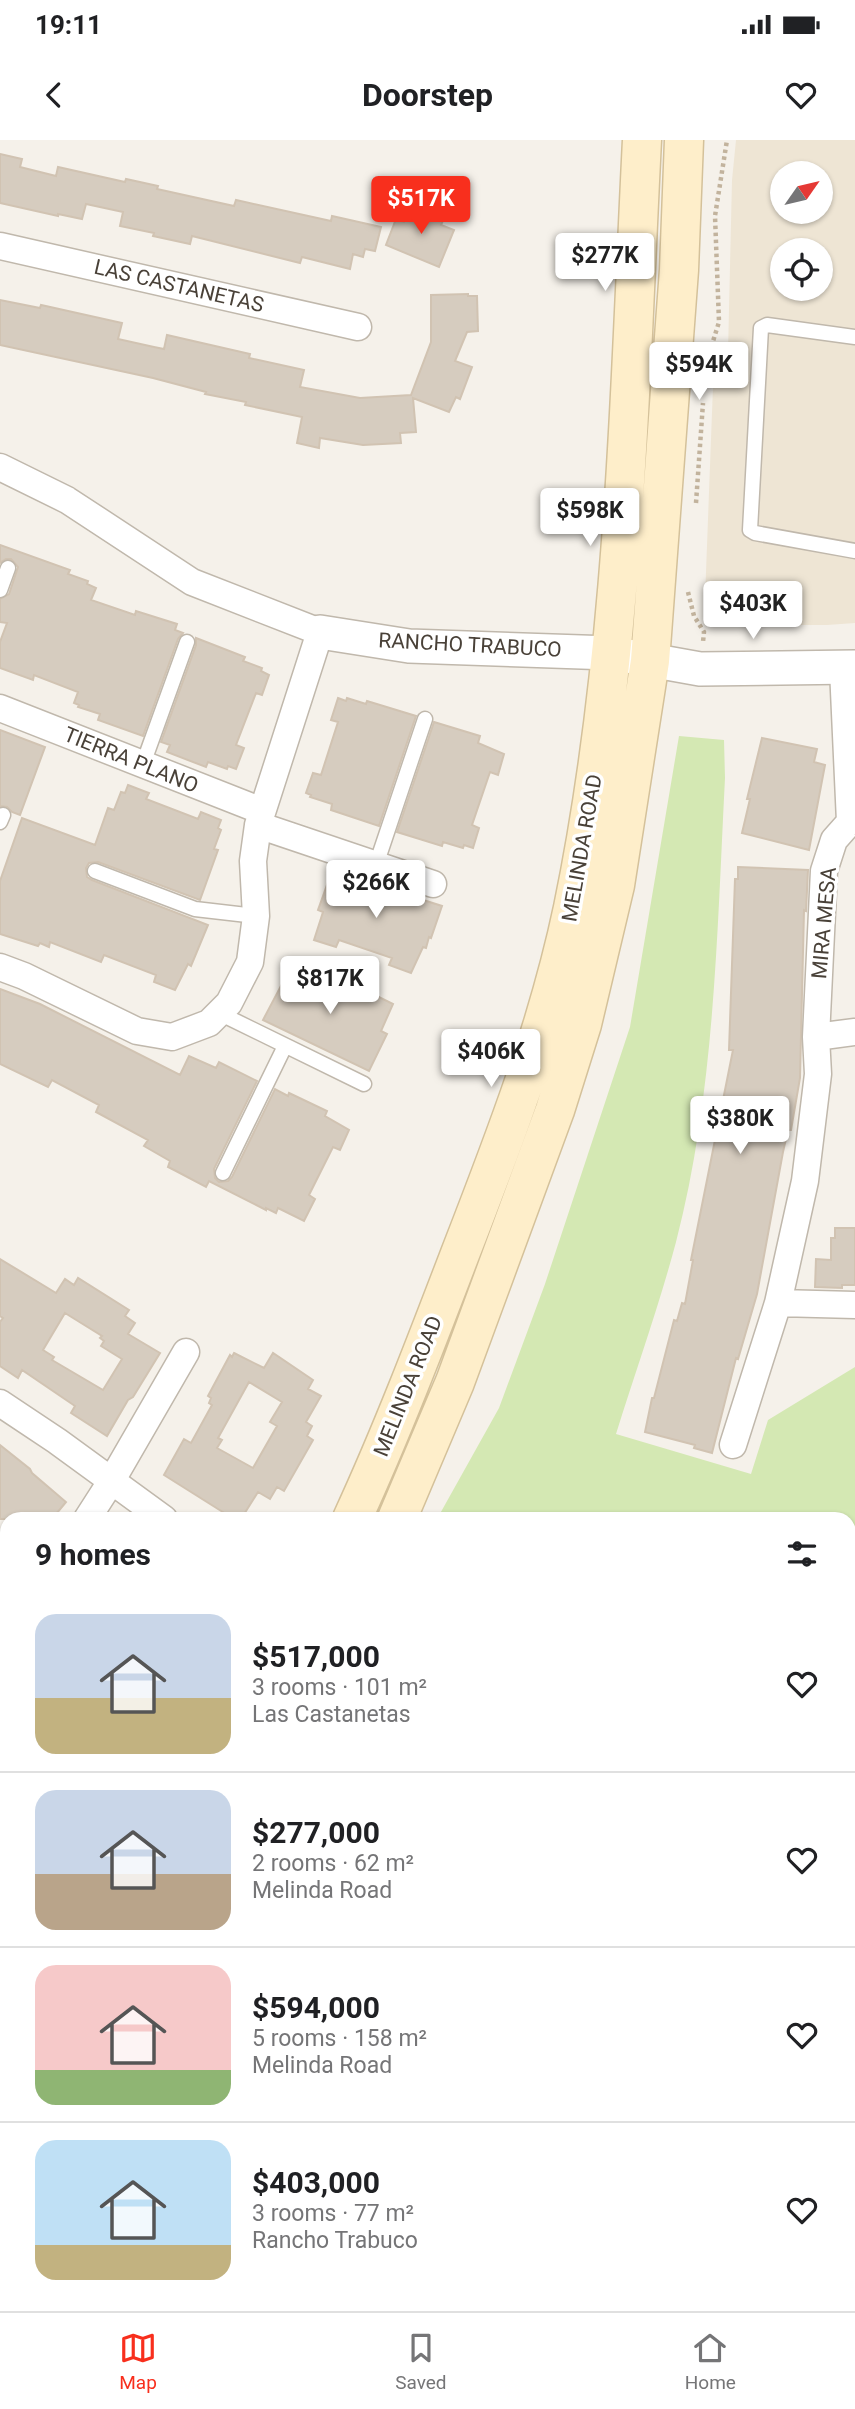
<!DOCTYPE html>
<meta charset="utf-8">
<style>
:root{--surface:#fff;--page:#f6f6f6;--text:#202124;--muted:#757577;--line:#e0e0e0;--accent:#f82f1d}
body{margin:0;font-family:Roboto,sans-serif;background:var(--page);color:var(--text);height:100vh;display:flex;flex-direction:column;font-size:26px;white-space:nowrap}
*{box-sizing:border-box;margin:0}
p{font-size:23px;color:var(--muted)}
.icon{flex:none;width:38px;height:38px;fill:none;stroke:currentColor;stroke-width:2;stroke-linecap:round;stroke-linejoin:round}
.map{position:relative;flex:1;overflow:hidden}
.drawer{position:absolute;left:0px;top:1372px;width:856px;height:800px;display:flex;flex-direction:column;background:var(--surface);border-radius:21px 21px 0 0;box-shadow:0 2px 5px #0004}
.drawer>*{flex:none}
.needle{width:46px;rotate:56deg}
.controls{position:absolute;left:770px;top:21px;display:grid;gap:14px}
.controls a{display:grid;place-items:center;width:63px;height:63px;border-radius:50%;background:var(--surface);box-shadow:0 2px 5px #0004;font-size:35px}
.price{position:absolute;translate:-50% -60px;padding:0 16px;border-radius:7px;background:#fff;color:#222;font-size:23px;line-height:46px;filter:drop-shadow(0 2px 4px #0008)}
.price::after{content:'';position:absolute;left:50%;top:42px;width:21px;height:16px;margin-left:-10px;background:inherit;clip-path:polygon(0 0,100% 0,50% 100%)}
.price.current{background:var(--accent);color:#fff}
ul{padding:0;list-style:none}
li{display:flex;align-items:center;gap:21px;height:175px;padding:0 35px}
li+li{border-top:2px solid var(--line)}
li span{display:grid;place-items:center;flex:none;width:196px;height:140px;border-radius:21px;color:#555}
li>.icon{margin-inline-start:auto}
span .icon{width:84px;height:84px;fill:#fffc;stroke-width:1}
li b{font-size:30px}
h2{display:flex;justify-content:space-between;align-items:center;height:84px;padding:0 35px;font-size:30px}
.status{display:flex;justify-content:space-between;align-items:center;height:49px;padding:0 35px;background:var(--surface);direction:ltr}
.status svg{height:19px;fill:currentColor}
header{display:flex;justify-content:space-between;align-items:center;height:91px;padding:0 35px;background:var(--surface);font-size:32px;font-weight:700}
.tab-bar{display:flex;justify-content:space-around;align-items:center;height:98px;border-top:2px solid var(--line);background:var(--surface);font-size:19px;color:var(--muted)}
.tab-bar a{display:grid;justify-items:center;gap:4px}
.tab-bar .current{color:var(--accent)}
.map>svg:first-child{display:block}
.residential{fill:#e9e2d8}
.education{fill:#eee5d4;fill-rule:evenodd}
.green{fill:#d4e8b3}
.building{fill:#d6ccbf;stroke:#d1c3b2;stroke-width:2;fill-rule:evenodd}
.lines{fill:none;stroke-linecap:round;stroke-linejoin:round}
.service-casing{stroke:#c0b8ac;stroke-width:17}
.minor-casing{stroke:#c0b8ac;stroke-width:29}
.tertiary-casing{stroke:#c0b8ac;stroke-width:36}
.secondary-casing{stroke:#d4c19a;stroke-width:41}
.path{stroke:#c2b39d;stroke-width:4.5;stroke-dasharray:3.5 3.5;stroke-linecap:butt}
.service{stroke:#fff;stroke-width:14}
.minor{stroke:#fff;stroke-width:26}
.tertiary{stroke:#fff;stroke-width:33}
.secondary{stroke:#feeeca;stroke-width:38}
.labels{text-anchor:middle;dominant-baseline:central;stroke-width:7;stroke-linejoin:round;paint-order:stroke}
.street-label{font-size:21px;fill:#494138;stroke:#fff}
</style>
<div class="status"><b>19:11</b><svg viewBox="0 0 49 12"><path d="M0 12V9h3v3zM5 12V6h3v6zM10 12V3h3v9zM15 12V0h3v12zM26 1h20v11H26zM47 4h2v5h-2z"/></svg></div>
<header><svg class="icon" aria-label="back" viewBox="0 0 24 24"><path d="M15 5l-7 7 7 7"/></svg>Doorstep<svg class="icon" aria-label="heart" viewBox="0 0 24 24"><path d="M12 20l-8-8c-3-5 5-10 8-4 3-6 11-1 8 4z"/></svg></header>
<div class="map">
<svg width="855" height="2171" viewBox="0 0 855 2171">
<rect width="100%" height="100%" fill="#f5f1ea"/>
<path class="residential" d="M7,1906V2165H386L392,2171H0V1911Z"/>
<path class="education" d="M736,0H855V483L827,485H724L705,459L713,246L728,213L732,40ZM782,33H821V72H782ZM782,110H821V149H782Z"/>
<path class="green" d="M679,596L724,600L725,638C717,792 715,952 676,1102C659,1166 636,1230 616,1294L751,1334L768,1280L855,1227V2171H392L386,2165H849V1379H437L499,1268L545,1144L630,887Z"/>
<path class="building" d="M0,14L22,19L20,27L56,36L58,27L125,42L126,39L158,46L157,49L234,66L236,60L331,81L332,76L381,87L375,111L365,109L363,117L353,114L350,129L302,117L300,123L192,96L190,104L153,96L154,93L120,86L123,72L86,64L82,79L58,74V76L0,63Z
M412,64L444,78L441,85L454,90L439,127L386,105L396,79L404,82Z
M468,154V156H477L478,191L467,192L455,221L472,227L460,259L456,257L449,272L413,258L416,292L400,293L401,303L363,305L320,298L319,308L297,303L302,277L245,265L246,262L205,254L206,252L153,238L0,205V160L40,168L41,165L122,183L118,199L154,207L164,209L167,195L250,214L249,218L304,230L300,247L360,258L411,255L431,202V155Z
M0,405L70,430L68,434L88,441L87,444L96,448L91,460L135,475L136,471L177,484L175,490L183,493L178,499L143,596L98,580L100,574L78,567L79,565L74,563L78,552L34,535L33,540L0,528V502L7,483L0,482V459L9,454L18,427L11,419H6L0,423Z
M196,498L245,517L243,521L262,528L261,531L269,535L262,555L256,553L236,605L244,608L236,629L228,626L227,629L208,622L206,627L167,612L170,605L161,602L196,505Z
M338,558L346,561L347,558L366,564L367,561L416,576L379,686L331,670L332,664L310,657L311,655L306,653L313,633L321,635L338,582L331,580Z
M434,582L480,596L478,603L504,614L498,635L490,632L472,685L479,688L473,708L464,705L463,708L443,702L442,706L397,692Z
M0,590L45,607L20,675L12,672L7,667L0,666Z
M762,598L817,609L814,622L825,625L809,710L742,693L750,659H747Z
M128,645L149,653L146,659L198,679L201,672L221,680L218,688L221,690L214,709L218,710L200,760L98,722L89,723L86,728L87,737L92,740L208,785L191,826L188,824L175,850L154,842L156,835L104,815L101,822L50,802L49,807L40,803L38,806L0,794V741L22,678L95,705L108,668L114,670L121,652L125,653Z
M738,727L808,730L806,771L804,770L800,938L791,990H788L783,1012L757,1154L738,1219L736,1218L712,1313L694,1308L695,1305L645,1292L652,1258H654L674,1180L677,1181L682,1163L685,1164L693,1120H691L733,910H729L735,739H738Z
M332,731L442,766L431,798L429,797L426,808L423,807L411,833L389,825L392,818L339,800L336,807L314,800L323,772L318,770Z
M303,819L328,831L326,838L369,861L373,854L393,864L381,891L387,894L369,931L263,880L283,842L287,844L295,827L298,829Z
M0,849L40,864L180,935L189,916L216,928L219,922L257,941L214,1029L215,1038L219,1042L228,1041L232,1037L275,949L288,956L289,953L327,971L325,976L349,990L340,1010L333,1007L309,1055L315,1059L304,1081L278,1068L276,1073L266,1068V1070L209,1041L206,1047L176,1031L168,1027L170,1021L144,1006L148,1000L96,972L99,965L52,940L48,947L0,924Z
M835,1088H855V1145H842V1148L815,1147L816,1119L831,1120V1098H835Z
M0,1119L56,1153L65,1139L74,1145L78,1138L129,1170L125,1176L135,1183L128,1194L160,1213L133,1257L128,1260L107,1296L71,1273L75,1266L22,1230L18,1238L0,1226V1182L3,1178L0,1176ZM65,1173L102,1196L100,1198L104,1201L101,1206L122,1219L103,1250L52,1220L54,1217L43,1210Z
M234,1213L264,1228L273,1213L313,1240L308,1249L321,1256L306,1282L312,1286L307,1296L313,1300L284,1351L277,1347L270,1359L258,1352L241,1379H234L164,1335L184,1299L191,1303L212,1265L209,1263L211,1258L208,1256L230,1215L232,1217ZM249,1242L282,1262L270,1282L277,1286L253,1328L217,1308L222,1300L218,1298Z
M0,1305L30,1329L32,1333L66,1362L52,1379H0Z"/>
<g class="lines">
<defs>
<path id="service" d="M855,197L767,185L761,188L750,390L755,393L855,411
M0,450L8,428
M143,624L187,502
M0,682L3,675
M376,725L425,579
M95,731L195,769L256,776
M219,873L364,944
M223,1033L285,906
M0,2150L7,2147
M73,2165L75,2171
M88,2171L95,2165
M203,2171L208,2165"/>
<path id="minor" d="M0,106L358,187
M0,327L67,360L192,442L320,492L258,685L253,721L256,776L250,822L229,863L209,883L172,897L137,891L24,836L0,827
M843,529L850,682
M0,568L262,671
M258,685L433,744
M816,897L855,892
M778,1163L855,1165
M0,1263L57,1301L164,1379
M733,1305L778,1163L805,1041L818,934L816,897L824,731L834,700L850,682L855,681
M87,1379L112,1340L186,1212
M0,1486L7,1478"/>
<path id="tertiary" d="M320,492L409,506L611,513L700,529L855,527"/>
<path id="secondary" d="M352,1379C392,1292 426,1203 460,1114C504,1001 548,887 573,768C625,516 629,256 642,0
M397,1379L455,1242L555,970L582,884L615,745L650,521L679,130L684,0
M0,1831L7,1824
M0,1880L7,1875"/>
</defs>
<use href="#service" class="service-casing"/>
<use href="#minor" class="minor-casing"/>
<use href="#tertiary" class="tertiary-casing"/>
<use href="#secondary" class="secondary-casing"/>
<path class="path" d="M705,227L719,182L715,76L727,0
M696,363L703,263
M688,452L694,476L704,492L703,502"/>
<use href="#service" class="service"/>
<use href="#minor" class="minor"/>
<use href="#tertiary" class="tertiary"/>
<use href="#secondary" class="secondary"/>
</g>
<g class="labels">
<g class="street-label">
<text transform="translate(179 146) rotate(13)">LAS CASTANETAS</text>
<text transform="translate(470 505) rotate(3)">RANCHO TRABUCO</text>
<text transform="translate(131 620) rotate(22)">TIERRA PLANO</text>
<text transform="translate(582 708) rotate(-80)">MELINDA ROAD</text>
<text transform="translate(824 783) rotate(-85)">MIRA MESA</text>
<text transform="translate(408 1246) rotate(-68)">MELINDA ROAD</text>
</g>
</g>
</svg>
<div class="controls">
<a><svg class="needle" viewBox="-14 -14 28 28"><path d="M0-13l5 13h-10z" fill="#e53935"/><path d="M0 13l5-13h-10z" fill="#757577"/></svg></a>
<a><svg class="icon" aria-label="locate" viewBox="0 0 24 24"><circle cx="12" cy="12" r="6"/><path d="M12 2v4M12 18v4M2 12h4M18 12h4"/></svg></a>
</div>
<b class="price current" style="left:421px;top:96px">$517K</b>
<b class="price" style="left:605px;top:153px">$277K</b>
<b class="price" style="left:699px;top:262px">$594K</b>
<b class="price" style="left:590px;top:408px">$598K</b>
<b class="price" style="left:753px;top:501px">$403K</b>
<b class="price" style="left:376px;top:780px">$266K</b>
<b class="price" style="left:330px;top:876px">$817K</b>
<b class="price" style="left:491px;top:949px">$406K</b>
<b class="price" style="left:740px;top:1016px">$380K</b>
<section class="drawer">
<h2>9 homes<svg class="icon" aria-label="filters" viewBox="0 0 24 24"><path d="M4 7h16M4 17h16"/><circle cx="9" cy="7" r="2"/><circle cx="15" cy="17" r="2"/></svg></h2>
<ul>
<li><span style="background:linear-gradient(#c9d6e8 60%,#c2b280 0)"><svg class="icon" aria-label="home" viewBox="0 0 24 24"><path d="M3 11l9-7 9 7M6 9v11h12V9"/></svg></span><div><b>$517,000</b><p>3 rooms · 101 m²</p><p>Las Castanetas</p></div><svg class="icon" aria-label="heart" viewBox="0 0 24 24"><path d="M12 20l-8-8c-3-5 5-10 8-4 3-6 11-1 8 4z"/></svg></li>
<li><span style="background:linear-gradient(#c9d6e8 60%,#b9a48a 0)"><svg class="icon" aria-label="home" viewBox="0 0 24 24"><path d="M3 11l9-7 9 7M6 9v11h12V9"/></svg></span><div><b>$277,000</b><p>2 rooms · 62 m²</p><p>Melinda Road</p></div><svg class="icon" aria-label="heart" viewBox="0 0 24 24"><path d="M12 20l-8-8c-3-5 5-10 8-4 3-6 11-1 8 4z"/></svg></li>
<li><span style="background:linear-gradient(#f6c9c9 75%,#8fb573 0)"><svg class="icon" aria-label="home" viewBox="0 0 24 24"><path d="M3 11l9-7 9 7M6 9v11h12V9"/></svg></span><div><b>$594,000</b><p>5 rooms · 158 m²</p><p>Melinda Road</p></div><svg class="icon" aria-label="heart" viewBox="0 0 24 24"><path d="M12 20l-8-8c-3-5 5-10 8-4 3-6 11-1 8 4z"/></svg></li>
<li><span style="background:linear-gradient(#bfe0f5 75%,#c2b280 0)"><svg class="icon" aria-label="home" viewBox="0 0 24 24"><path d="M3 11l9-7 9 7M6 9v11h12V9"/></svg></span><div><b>$403,000</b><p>3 rooms · 77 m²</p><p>Rancho Trabuco</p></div><svg class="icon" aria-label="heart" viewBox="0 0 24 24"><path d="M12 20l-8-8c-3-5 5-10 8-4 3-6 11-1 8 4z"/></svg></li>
</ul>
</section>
</div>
<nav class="tab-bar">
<a class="current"><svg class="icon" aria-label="map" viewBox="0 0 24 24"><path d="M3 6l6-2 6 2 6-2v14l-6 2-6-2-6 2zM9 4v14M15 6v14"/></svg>Map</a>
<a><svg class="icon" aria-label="saved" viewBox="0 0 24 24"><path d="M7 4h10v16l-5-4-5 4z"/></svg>Saved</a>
<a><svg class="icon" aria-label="home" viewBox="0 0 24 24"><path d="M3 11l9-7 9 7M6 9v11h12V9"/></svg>Home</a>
</nav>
